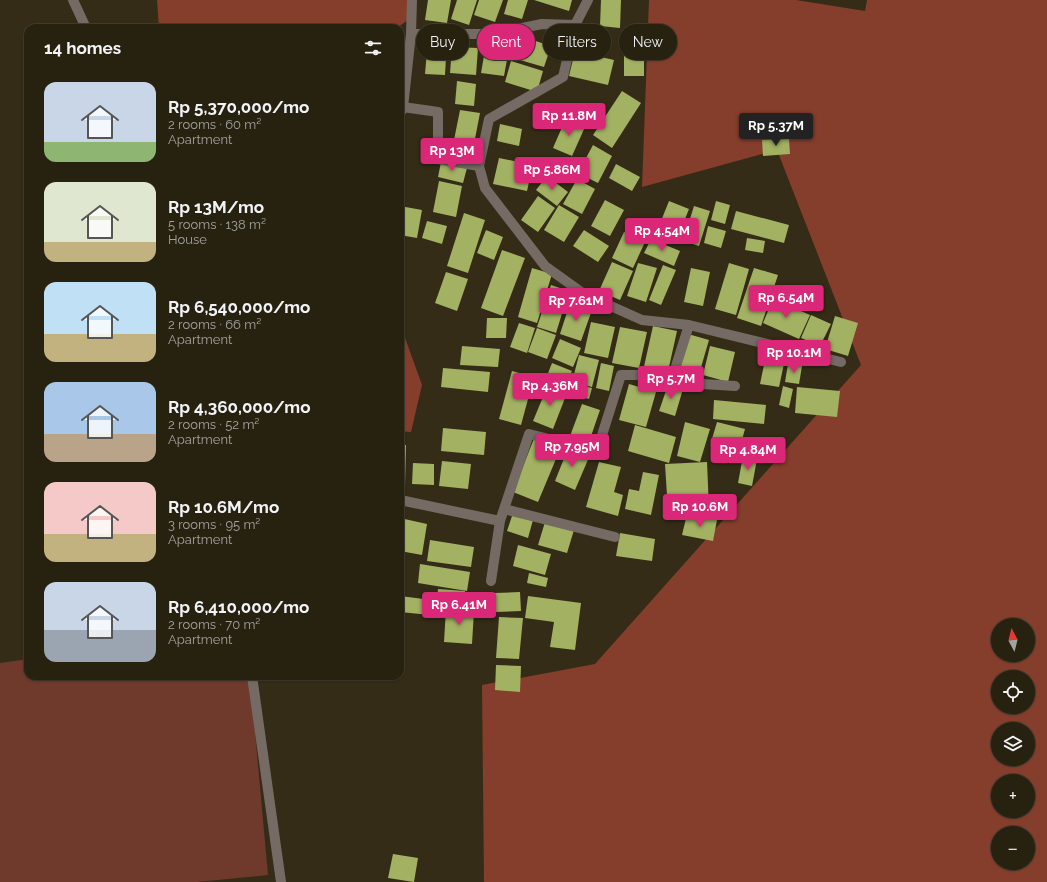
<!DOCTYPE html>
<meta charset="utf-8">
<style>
:root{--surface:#272110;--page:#332e1e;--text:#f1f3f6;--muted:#a4a39f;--line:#433e30;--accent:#db2777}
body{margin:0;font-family:Raleway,sans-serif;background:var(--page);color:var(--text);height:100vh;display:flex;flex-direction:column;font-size:15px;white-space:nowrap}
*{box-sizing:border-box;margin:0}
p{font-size:13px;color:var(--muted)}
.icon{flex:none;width:22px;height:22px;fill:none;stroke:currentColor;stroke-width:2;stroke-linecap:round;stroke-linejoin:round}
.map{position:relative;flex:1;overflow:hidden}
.side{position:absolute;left:24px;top:24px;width:380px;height:656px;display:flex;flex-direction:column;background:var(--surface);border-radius:12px;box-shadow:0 1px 3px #0004,0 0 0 1px var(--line)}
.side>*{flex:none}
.guide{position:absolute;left:416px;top:24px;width:380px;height:36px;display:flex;gap:8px}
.needle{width:26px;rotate:353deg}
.buttons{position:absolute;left:991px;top:618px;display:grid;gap:8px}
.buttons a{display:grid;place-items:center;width:44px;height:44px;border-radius:50%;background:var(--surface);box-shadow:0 1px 3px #0004,0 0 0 1px var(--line);font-size:20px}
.price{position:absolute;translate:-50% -34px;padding:0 9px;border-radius:4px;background:var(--accent);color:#fff;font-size:13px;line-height:26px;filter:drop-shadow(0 1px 2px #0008)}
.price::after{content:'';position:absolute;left:50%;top:24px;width:12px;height:9px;margin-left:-6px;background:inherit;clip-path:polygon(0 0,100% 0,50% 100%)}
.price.current{background:#222;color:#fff}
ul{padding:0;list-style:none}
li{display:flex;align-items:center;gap:12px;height:100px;padding:0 20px}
li span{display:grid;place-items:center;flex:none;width:112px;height:80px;border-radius:12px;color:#555}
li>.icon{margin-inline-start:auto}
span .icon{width:48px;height:48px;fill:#fffc;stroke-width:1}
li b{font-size:17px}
h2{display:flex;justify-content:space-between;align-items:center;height:48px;padding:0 20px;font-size:17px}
.tag{padding:0 14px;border-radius:18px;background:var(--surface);box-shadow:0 1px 3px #0004,0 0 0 1px var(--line);font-size:14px;line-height:36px}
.tag.current{background:var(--accent);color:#fff}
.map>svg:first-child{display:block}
.green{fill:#6f392b}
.forest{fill:#863e2c;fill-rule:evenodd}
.building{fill:#a3b163}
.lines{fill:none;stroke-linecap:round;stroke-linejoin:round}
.street{stroke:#756b64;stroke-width:10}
</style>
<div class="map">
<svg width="1047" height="882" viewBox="0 0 1047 882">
<rect width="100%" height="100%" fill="#342c16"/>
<path class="green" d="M28,659V676H250L268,875L197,882H0V663Z"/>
<path class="forest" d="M157,0H416V14L397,28H159Z
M649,0H796L865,11L867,0H1047V882H484L482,685L595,664L861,365L777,150L642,187ZM998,625H1028V655H998ZM998,677H1028V707H998ZM998,729H1028V759H998ZM998,781H1028V811H998ZM998,833H1028V863H998Z
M400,324L422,385L411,432L400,431Z"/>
<path class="building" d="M428,0H451L447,23L425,20Z
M457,0H477L469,25L451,19Z
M479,0H503L495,22L474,15Z
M508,0H528L522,19L504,14Z
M534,0H572L569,11Z
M601,0H621L620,28L600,26Z
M520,36L551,46L544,67L513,58Z
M428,39L447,40L445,75L425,74Z
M452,47L478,48L476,75L450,73Z
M624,47H644V76H624Z
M485,50L508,54L504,76L481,73Z
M575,51L614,60L608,85L569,76Z
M511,61L543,71L537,92L505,82Z
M457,81L476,84L474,106L455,104Z
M622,91L641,103L612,148L593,135Z
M460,110L480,113L473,149L453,145Z
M566,118L585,127L572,156L553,148Z
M500,124L522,129L519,146L497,141Z
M789,139L790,154L763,156L762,140Z
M593,145L612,156L598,183L578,173Z
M499,158L533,165L527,191L493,184Z
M441,162L467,168L463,183L438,177Z
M616,164L640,177L632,191L609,178Z
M547,176L568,192L557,206L536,190Z
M577,179L595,189L582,214L563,204Z
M439,181L462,186L456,217L433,212Z
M538,196L555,208L538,232L521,220Z
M605,200L624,210L610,236L591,226Z
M669,201L689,209L681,229L661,221Z
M716,201L730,205L725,224L711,220Z
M559,205L579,217L564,242L544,230Z
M400,206L422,210L417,238L400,235Z
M694,206L710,211L699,246L683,241Z
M736,211L789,225L784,243L731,229Z
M464,213L485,220L468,273L447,266Z
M427,221L447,226L442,244L422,238Z
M708,226L726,231L721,248L704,243Z
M486,230L503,237L494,260L477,253Z
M584,230L609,246L598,262L573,246Z
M624,232L645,242L633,268L612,258Z
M747,238L765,241L763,253L745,250Z
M651,239L680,251L674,266L644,253Z
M502,250L525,258L503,316L481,308Z
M612,262L633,271L620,300L599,291Z
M638,263L657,268L646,302L627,296Z
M729,263L749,269L736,315L715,309Z
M663,265L676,270L661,305L649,300Z
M532,268L552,274L537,323L518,317Z
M691,268L710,272L703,306L684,302Z
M754,268L778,275L761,326L737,318Z
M446,272L468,279L457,311L435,303Z
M551,285L569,291L556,333L537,327Z
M773,299L810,315L799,339L763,323Z
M570,303L592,310L581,341L560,334Z
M811,315L831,324L820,346L801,338Z
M835,316L858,323L848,356L825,349Z
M487,318H507L506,338H486Z
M591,322L615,327L608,358L584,353Z
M519,323L535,328L527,353L510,347Z
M653,326L677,331L667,376L643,371Z
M620,327L647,332L639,368L612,363Z
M537,328L556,335L547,359L528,352Z
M688,334L709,340L697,381L676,375Z
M560,339L581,348L573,367L552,358Z
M462,346L500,349L498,367L460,365Z
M710,346L735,352L728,382L703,375Z
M579,355L599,360L592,387L572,382Z
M766,355L785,359L779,387L760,384Z
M552,363L572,371L564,389L545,381Z
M601,363L614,366L609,391L596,388Z
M788,364L802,366L799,384L785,382Z
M443,368L490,372L488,392L441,387Z
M512,371L534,377L521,425L499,419Z
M571,383L592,388L589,399L569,394Z
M629,384L656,392L646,427L619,420Z
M548,385L567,393L553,429L533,421Z
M668,385L683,389L675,416L659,411Z
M783,386L793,389L789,408L779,405Z
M797,387L840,391L837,417L795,413Z
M714,400L766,405L764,424L713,419Z
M582,404L600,410L589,442L570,436Z
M685,422L710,429L700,462L677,456Z
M717,422L745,429L740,447L712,439Z
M635,425L676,437L669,463L628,451Z
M443,428L486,432L484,455L441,451Z
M535,436L561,447L538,502L513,492Z
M400,445H406L405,486H400Z
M569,446L590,455L575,490L555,481Z
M743,456L757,459L752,486L738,483Z
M442,461L471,464L468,489L439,486Z
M599,462L621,467L614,492L623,495L618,516L586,507Z
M707,462L709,509L668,511L665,464Z
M413,463L434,464V485L412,484Z
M643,472L659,475L651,515L625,509L629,489L639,491Z
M513,513L533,520L528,538L507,531Z
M687,514L717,520L713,541L682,535Z
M400,518L427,524L422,555L400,551Z
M545,522L574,530L567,553L538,545Z
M620,533L655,539L652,561L616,556Z
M430,540L474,547L471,567L427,561Z
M518,545L551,554L545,575L513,566Z
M420,564L470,572L467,591L418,583Z
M529,573L548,578L546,587L527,583Z
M438,589L465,591L464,602L437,599Z
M520,592L521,611L495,612L494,593Z
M400,596L432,600L430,615L400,612Z
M528,596L581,603L575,650L550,647L554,622L525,618Z
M446,609L474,611L472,644L444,642Z
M499,617L523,618L519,659L496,658Z
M496,665L521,666L520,692L495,690Z
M393,854L418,858L414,882L388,878Z"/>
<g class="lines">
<path class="street" d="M73,0L86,28
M588,0L575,25L563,77L489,119L479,166L485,188L545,266L584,294L642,320L689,325
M411,34H493L542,24L575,25
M403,107L438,112V159L479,166
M400,114L403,107L411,34L412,0
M671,382L689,325L841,362
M400,500L500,521
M504,509L615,537
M491,581L500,521L529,434L597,451L621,375H640L671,382L735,386
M252,676L281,882"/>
</g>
</svg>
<div class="buttons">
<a><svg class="needle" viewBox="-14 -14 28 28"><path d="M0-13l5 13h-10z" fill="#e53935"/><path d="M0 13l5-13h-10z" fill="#a4a39f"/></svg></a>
<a><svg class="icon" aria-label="locate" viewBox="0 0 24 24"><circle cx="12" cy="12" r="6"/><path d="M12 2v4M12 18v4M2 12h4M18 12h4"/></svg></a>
<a><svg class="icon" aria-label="layers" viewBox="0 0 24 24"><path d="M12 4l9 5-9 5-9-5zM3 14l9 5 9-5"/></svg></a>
<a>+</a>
<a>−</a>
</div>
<b class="price" style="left:569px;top:137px">Rp 11.8M</b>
<b class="price current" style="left:776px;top:147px">Rp 5.37M</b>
<b class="price" style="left:452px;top:172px">Rp 13M</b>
<b class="price" style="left:552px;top:191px">Rp 5.86M</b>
<b class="price" style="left:662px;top:252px">Rp 4.54M</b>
<b class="price" style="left:786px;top:319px">Rp 6.54M</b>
<b class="price" style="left:576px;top:322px">Rp 7.61M</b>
<b class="price" style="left:794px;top:374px">Rp 10.1M</b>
<b class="price" style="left:671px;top:400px">Rp 5.7M</b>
<b class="price" style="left:550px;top:407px">Rp 4.36M</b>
<b class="price" style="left:572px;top:468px">Rp 7.95M</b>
<b class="price" style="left:748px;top:471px">Rp 4.84M</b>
<b class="price" style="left:700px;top:528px">Rp 10.6M</b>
<b class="price" style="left:459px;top:626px">Rp 6.41M</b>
<div class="guide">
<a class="tag">Buy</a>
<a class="tag current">Rent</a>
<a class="tag">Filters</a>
<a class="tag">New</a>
</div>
<section class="side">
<h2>14 homes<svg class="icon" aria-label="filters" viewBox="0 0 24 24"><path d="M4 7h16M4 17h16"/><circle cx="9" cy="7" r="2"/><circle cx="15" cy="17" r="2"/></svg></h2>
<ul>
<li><span style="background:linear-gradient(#c9d6e8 75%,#8fb573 0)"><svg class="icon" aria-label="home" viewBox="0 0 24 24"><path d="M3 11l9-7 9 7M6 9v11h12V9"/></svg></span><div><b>Rp 5,370,000/mo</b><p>2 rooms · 60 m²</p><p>Apartment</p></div></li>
<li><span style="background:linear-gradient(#dfe7d0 75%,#c2b280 0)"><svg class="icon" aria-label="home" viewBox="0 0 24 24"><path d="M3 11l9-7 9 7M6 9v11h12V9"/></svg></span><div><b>Rp 13M/mo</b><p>5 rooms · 138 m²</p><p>House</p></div></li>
<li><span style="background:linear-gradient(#bfe0f5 65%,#c2b280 0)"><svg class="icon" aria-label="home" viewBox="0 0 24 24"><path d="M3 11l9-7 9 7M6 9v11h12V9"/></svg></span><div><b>Rp 6,540,000/mo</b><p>2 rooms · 66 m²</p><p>Apartment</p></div></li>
<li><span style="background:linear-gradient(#a9c7e8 65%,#b9a48a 0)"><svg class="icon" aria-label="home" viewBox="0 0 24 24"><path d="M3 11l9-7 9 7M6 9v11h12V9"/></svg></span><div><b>Rp 4,360,000/mo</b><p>2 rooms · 52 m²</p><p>Apartment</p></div></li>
<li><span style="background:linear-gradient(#f6c9c9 65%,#c2b280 0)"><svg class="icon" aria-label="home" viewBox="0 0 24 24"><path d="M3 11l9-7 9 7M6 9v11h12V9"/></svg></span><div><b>Rp 10.6M/mo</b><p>3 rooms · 95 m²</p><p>Apartment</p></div></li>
<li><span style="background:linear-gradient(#c9d6e8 60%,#9aa5b1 0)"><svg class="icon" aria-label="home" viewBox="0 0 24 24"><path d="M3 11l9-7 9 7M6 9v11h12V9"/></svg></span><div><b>Rp 6,410,000/mo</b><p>2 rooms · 70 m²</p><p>Apartment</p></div></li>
</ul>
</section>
</div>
